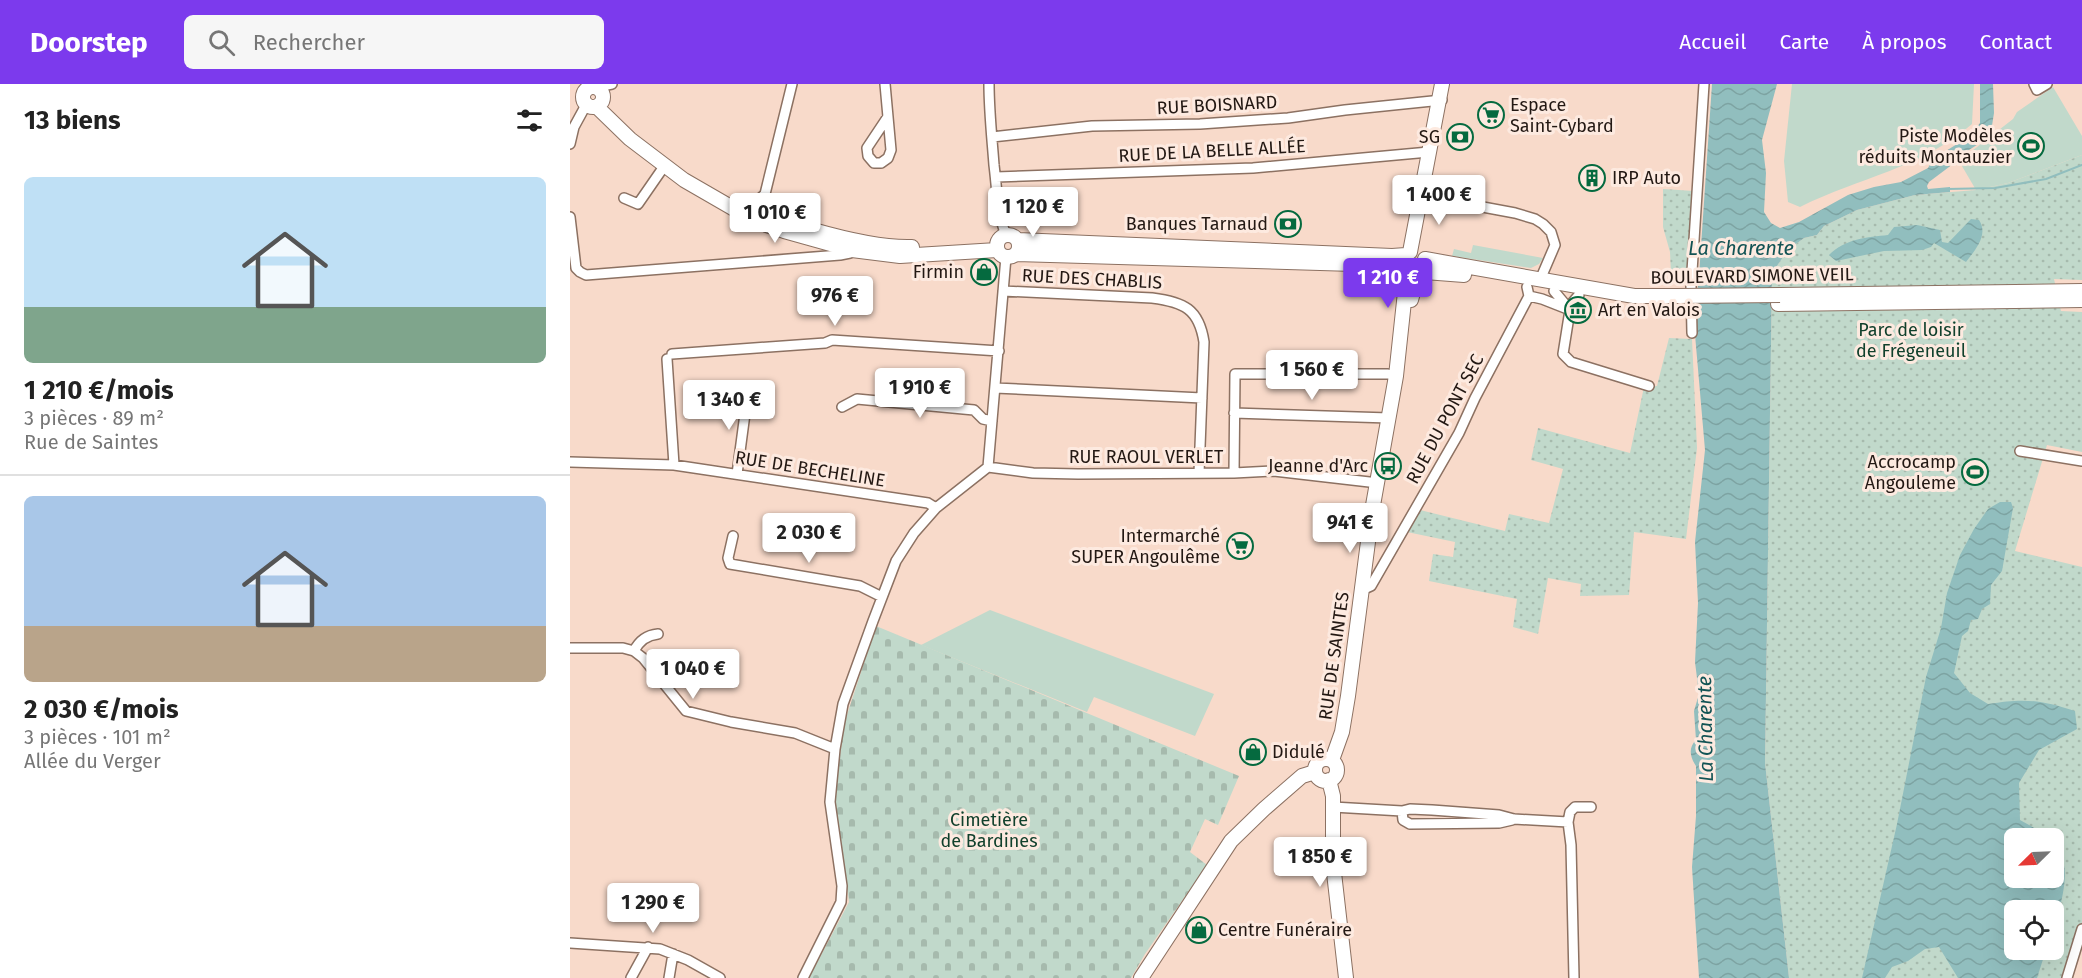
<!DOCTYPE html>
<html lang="fr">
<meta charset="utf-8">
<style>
:root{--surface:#fff;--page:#f6f6f6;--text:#222;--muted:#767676;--line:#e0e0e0;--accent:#7c3aed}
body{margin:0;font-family:"Fira Sans",sans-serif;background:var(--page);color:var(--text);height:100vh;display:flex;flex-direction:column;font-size:22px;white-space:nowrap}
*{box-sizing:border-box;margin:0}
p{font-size:20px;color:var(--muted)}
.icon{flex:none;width:33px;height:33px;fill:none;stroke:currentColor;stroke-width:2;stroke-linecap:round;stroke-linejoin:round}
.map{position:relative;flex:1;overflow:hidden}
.panel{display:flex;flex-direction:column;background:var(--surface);width:570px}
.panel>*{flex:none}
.needle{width:39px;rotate:246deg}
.tools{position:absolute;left:1434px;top:744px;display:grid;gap:12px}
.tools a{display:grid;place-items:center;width:60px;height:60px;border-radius:9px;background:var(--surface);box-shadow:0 6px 24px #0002;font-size:30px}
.price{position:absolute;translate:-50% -51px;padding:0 14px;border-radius:6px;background:#fff;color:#222;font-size:20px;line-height:39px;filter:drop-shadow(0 2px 3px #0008)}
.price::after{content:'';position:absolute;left:50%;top:36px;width:18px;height:14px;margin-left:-9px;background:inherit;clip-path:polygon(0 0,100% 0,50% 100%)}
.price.active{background:var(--accent);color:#fff}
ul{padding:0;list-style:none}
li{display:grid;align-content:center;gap:12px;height:318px;padding:0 24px}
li+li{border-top:2px solid var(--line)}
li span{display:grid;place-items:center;height:186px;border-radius:9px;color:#555}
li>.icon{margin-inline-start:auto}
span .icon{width:108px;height:108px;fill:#fffc;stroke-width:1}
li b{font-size:26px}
h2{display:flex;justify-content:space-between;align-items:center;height:72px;padding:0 24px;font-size:26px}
header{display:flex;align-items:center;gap:36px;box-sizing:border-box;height:84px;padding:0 30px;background:var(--accent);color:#fff}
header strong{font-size:28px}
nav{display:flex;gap:33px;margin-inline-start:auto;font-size:21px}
.search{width:420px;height:54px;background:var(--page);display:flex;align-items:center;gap:15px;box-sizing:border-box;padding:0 21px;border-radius:9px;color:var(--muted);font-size:22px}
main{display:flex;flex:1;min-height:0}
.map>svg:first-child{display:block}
.grass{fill:#c1d9cb}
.cemetery{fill:url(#cemetery-stones)}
.park{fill:url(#park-dots);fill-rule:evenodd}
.water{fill:url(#water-waves)}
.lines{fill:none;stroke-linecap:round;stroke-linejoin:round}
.stream{stroke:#91bebe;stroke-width:2}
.minor-casing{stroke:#8c7162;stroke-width:12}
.secondary-casing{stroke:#8c7162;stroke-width:16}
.minor{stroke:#fff;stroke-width:9}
.secondary{stroke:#fff;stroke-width:14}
.secondary-bridge-casing{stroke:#8c7162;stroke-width:16;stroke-linecap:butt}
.secondary-bridge{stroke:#fff;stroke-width:14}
.labels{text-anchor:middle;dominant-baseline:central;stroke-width:6;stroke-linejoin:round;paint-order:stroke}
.street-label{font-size:18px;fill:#231813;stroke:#fdeae0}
.poi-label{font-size:18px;fill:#231813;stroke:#fdeae0;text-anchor:end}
.park-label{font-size:18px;fill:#11402c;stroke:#fdeae0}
.water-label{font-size:20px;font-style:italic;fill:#125354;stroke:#fdeae0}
</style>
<header>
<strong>Doorstep</strong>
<div class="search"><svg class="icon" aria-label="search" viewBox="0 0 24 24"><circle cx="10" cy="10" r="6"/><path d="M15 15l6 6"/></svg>Rechercher</div>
<nav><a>Accueil</a><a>Carte</a><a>À propos</a><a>Contact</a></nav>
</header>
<main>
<section class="panel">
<h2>13 biens<svg class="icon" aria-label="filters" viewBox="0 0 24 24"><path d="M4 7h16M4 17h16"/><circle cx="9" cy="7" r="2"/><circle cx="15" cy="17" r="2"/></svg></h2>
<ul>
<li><span style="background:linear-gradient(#bfe0f5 70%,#7fa58c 0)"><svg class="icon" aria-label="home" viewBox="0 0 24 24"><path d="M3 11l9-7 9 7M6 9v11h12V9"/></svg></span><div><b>1 210 €/mois</b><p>3 pièces · 89 m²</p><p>Rue de Saintes</p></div></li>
<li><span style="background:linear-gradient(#a9c7e8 70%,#b9a48a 0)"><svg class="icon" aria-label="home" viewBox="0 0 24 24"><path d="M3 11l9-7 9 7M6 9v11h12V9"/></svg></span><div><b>2 030 €/mois</b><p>3 pièces · 101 m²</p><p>Allée du Verger</p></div></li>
</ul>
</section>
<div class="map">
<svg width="1512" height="894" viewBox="0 0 1512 894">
<defs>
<pattern id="cemetery-stones" width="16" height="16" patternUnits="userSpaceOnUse" patternTransform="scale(1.5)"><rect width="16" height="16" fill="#c1d9cb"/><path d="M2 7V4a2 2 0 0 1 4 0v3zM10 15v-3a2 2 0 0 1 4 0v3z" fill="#a6baad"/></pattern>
<pattern id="park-dots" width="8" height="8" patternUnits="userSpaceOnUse" patternTransform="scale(1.5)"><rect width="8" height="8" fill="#c1d9cb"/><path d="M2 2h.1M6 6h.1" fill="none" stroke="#a6baad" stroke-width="1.8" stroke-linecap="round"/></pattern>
<pattern id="water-waves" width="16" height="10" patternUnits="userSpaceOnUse" patternTransform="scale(1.5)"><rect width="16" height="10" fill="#91bebe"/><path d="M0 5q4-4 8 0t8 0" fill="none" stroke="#7da3a2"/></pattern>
</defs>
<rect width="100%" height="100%" fill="#f8daca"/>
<path class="grass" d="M1222,0H1404L1402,40C1350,85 1290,93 1230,123L1218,118L1214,77Z
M1483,3L1512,52V71L1438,99L1406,106L1389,77L1443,35L1447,28Z
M903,161L973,174L969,180L961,184L882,172L884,165L901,169Z
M420,526L644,610L625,652L524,613L517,628L351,561Z"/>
<path class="cemetery" d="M306,542L669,692L648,741L635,735L620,768L637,781L575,870L561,894H239L279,818L265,721L268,685L275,637Z"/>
<path class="park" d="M1512,71V196L1484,195L1491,227L1512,228V368L1477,361L1445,467L1512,483V843L1496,894H1219L1195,679L1202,189L1218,166L1234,154L1247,151L1254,142L1287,126L1345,111L1406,106L1438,99ZM1444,754H1484V794H1444ZM1444,826H1484V866H1444Z
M1093,105L1124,107L1120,191L1101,190L1100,168L1093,143Z
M1099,254L1122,255L1127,364L1116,455L1064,448L1059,511L1010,512L1011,500L978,494L968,550L943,543L947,515L859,497L863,470L883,473L885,458L837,448L850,426L935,447L939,430L979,439L993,385L961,376L968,344L1060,369L1074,303L1087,302Z"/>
<path class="water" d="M1142,0H1207L1192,56L1196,89L1194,128L1201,139L1210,144L1229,138L1278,111L1304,103L1331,98L1358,84L1363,75L1400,52L1410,39V0H1423L1424,29L1421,48L1410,59L1391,71L1379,83L1359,98L1357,102L1358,105L1380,103V108L1345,111L1287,126L1254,142L1247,151L1234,154L1218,166L1202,189L1195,679L1219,894H1129L1122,783L1126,732V682C1120,673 1118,664 1126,656L1124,627L1129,610L1125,578L1128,519L1125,458L1135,366L1124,239L1129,192Z
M1401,135L1409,136C1419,151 1405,166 1396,178L1364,159L1361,163L1352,166L1314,167L1266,177L1259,171C1274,155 1298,153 1318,151L1324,143L1347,141L1370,146L1372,158L1378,159Z
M1430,418H1441L1443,424L1432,487L1421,501L1420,520L1412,525L1408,535L1401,536L1398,547L1392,552L1384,589L1400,609L1418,620C1455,614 1470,616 1505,627L1507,645L1469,666L1449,699L1450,736L1468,746L1477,754H1444V794H1484V762C1487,767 1491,773 1493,778C1499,794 1489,828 1484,844V826H1444V866H1476L1467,894H1388L1369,863L1355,865L1338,877L1322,883L1315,894H1292L1327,740L1356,593L1371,544L1377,509L1390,471L1404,445L1418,425Z"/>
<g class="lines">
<path class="stream" d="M1377,105L1425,104L1476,95L1512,81"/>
<defs>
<path id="minor" d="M315,0L321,66L318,74L311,79H304L298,72L297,64L317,34
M419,0C419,27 422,54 424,81C427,104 427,129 436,151
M1464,0L1467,6L1477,0
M30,6L32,2L42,0
M422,53L522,42L630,40L718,34L775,26L872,16
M0,60L4,43L16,21
M426,93L683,84L859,68
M853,105L859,113L945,129L965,135L973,140L981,148L985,161L970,196
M54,114L68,120L95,81
M180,124L195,110
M0,133L6,184L10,188L16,191L270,171L280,169L282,166
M201,133L196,125L195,110L222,0
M433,207L582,214C614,218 629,225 634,258L629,389
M984,207L1000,226L1003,218L1009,211
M959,212L972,215L1000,226L993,270L1001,278L1079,302
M1122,249L1121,203L1134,0
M102,270L255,259L262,256L429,267
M97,275L104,381
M425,304L632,314
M272,323L287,315L404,326L413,335L422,337
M664,329L819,334
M1450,367L1512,377
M0,378L104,381L358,419L366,424
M418,383L436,173
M664,389L665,290H818L826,292
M167,390L178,307
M163,452L158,474L160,480L290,502L312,513
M792,506L801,502L889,349L905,314L959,212L957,203
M0,564H53L64,567L73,574L116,627L161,638L225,649L265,665
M64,567C69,557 77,551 88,550
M763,723L832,727L840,725L862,726L929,731L944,735L998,738L1000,728L1005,723H1021
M832,727L833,736L840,740L929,739L942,736
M998,738L1001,761L1004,894
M0,859L90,865L118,876L150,894
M61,894L78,863
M99,894L103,870
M233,894L271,818L272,802L260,718L265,665L273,620L303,537L326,477L344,449L366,424L418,383L463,389L508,390L664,389L704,387L808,399
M1497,894L1512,845"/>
<path id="secondary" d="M13 13a10 10 0 1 1 20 0a10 10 0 1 1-20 0Z
M27,23L60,55L114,96L185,137L214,147L282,166L330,172L427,166
M243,146C271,154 314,164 342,163
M427 162a11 11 0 1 1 22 0a11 11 0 1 1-22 0Z
M448,156L822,172L836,171
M840,168L872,0
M446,170L817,181L832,188
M855,175L1064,212H1107
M855,188L894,191
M1210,211L1512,207
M841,216L847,194
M1208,220L1512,216
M745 686a11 11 0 1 1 22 0a11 11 0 1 1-22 0Z
M762,676L772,648L778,612L802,427L826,292L835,208L834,191
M759,696L763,712V780L776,894
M571,894L661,757L694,725L732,692L745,688"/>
</defs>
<use href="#minor" class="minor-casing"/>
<use href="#secondary" class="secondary-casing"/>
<use href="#minor" class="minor"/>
<use href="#secondary" class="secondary"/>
<defs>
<path id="secondary-bridge" d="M1107,212L1210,211"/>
</defs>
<use href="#secondary-bridge" class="secondary-bridge-casing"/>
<use href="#secondary-bridge" class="secondary-bridge"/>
</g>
<defs>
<symbol id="supermarket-ring" viewBox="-11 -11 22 22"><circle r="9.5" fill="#fdeae0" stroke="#056a3f" stroke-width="1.5"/><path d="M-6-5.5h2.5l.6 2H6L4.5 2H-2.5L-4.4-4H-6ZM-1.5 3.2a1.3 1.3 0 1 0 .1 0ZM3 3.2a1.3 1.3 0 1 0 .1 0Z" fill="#056a3f"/></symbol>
<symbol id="bank-ring" viewBox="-11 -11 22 22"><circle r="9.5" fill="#fdeae0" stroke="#056a3f" stroke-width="1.5"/><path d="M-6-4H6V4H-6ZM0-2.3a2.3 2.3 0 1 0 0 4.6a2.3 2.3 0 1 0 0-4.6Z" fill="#056a3f"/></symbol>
<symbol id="stadium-ring" viewBox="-11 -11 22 22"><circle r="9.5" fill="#fdeae0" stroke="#056a3f" stroke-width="1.5"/><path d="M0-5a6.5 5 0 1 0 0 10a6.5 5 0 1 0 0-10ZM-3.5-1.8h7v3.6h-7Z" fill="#056a3f"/></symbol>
<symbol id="building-ring" viewBox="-11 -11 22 22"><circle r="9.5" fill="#fdeae0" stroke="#056a3f" stroke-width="1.5"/><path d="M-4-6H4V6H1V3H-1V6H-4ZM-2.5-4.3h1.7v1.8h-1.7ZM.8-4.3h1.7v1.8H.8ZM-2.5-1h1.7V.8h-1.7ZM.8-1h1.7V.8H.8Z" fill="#056a3f"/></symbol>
<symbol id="shop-ring" viewBox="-11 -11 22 22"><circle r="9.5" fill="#fdeae0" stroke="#056a3f" stroke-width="1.5"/><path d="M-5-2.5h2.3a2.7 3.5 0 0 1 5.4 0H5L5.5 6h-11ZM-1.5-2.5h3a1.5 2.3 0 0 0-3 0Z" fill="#056a3f"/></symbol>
<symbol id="museum-ring" viewBox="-11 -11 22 22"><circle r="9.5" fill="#fdeae0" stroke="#056a3f" stroke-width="1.5"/><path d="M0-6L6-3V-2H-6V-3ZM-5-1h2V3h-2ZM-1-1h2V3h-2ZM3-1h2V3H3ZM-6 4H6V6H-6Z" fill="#056a3f"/></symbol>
<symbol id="bus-ring" viewBox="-11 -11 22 22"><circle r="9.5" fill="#fdeae0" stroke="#056a3f" stroke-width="1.5"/><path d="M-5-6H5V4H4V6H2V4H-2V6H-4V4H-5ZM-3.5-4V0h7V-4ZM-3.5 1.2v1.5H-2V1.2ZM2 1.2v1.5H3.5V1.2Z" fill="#056a3f"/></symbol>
</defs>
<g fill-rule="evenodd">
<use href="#supermarket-ring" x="906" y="16" width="30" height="30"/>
<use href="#bank-ring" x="875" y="38" width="30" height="30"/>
<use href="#stadium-ring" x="1446" y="47" width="30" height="30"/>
<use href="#building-ring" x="1007" y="79" width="30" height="30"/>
<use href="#bank-ring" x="703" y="125" width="30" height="30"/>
<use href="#shop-ring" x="399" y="173" width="30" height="30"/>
<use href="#museum-ring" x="993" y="211" width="30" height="30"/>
<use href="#bus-ring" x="803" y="367" width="30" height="30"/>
<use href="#stadium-ring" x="1390" y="373" width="30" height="30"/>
<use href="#supermarket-ring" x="655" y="447" width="30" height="30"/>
<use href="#shop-ring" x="668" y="653" width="30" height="30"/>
<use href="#shop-ring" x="614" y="831" width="30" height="30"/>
</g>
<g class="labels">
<g class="street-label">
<text transform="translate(647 21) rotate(-3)">RUE BOISNARD</text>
<text transform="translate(642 67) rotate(-3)">RUE DE LA BELLE ALLÉE</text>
<text transform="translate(1182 192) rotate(-1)">BOULEVARD SIMONE VEIL</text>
<text transform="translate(522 195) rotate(3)">RUE DES CHABLIS</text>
<text transform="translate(875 335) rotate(-62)">RUE DU PONT SEC</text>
<text x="576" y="373">RUE RAOUL VERLET</text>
<text transform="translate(240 385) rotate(9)">RUE DE BECHELINE</text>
<text transform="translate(764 572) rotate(-82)">RUE DE SAINTES</text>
</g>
<g class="poi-label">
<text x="940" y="21" text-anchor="start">Espace<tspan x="940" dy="21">Saint-Cybard</tspan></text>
<text x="1442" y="52">Piste Modèles<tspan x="1442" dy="21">réduits Montauzier</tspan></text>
<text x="870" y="53">SG</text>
<text x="1042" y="94" text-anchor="start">IRP Auto</text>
<text x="698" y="140">Banques Tarnaud</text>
<text x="394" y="188">Firmin</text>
<text x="1028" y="226" text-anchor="start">Art en Valois</text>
<text x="1386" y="378">Accrocamp<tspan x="1386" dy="21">Angouleme</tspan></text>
<text x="798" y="382">Jeanne d'Arc</text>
<text x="650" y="452">Intermarché<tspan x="650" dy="21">SUPER Angoulême</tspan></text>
<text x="702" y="668" text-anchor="start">Didulé</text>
<text x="648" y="846" text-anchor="start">Centre Funéraire</text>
</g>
<g class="park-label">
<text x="1341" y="246">Parc de loisir<tspan x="1341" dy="21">de Frégeneuil</tspan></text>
<text x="419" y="736">Cimetière<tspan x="419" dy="21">de Bardines</tspan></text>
</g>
<g class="water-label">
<text x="1171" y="164">La Charente</text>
<text transform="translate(1135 645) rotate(-91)">La Charente</text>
</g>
</g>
</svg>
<div class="tools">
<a><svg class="needle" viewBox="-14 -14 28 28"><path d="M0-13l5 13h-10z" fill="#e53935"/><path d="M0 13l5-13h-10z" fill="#767676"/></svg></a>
<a><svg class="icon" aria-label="locate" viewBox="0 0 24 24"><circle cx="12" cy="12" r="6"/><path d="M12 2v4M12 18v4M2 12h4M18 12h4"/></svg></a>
</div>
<b class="price" style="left:869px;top:142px">1 400 €</b>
<b class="price" style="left:463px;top:154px">1 120 €</b>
<b class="price" style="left:205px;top:160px">1 010 €</b>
<b class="price active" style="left:818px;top:225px">1 210 €</b>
<b class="price" style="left:265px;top:243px">976 €</b>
<b class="price" style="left:742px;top:317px">1 560 €</b>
<b class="price" style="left:350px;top:335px">1 910 €</b>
<b class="price" style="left:159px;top:347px">1 340 €</b>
<b class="price" style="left:780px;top:470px">941 €</b>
<b class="price" style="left:239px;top:480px">2 030 €</b>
<b class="price" style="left:123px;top:616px">1 040 €</b>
<b class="price" style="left:750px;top:804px">1 850 €</b>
<b class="price" style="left:83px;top:850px">1 290 €</b>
</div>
</main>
